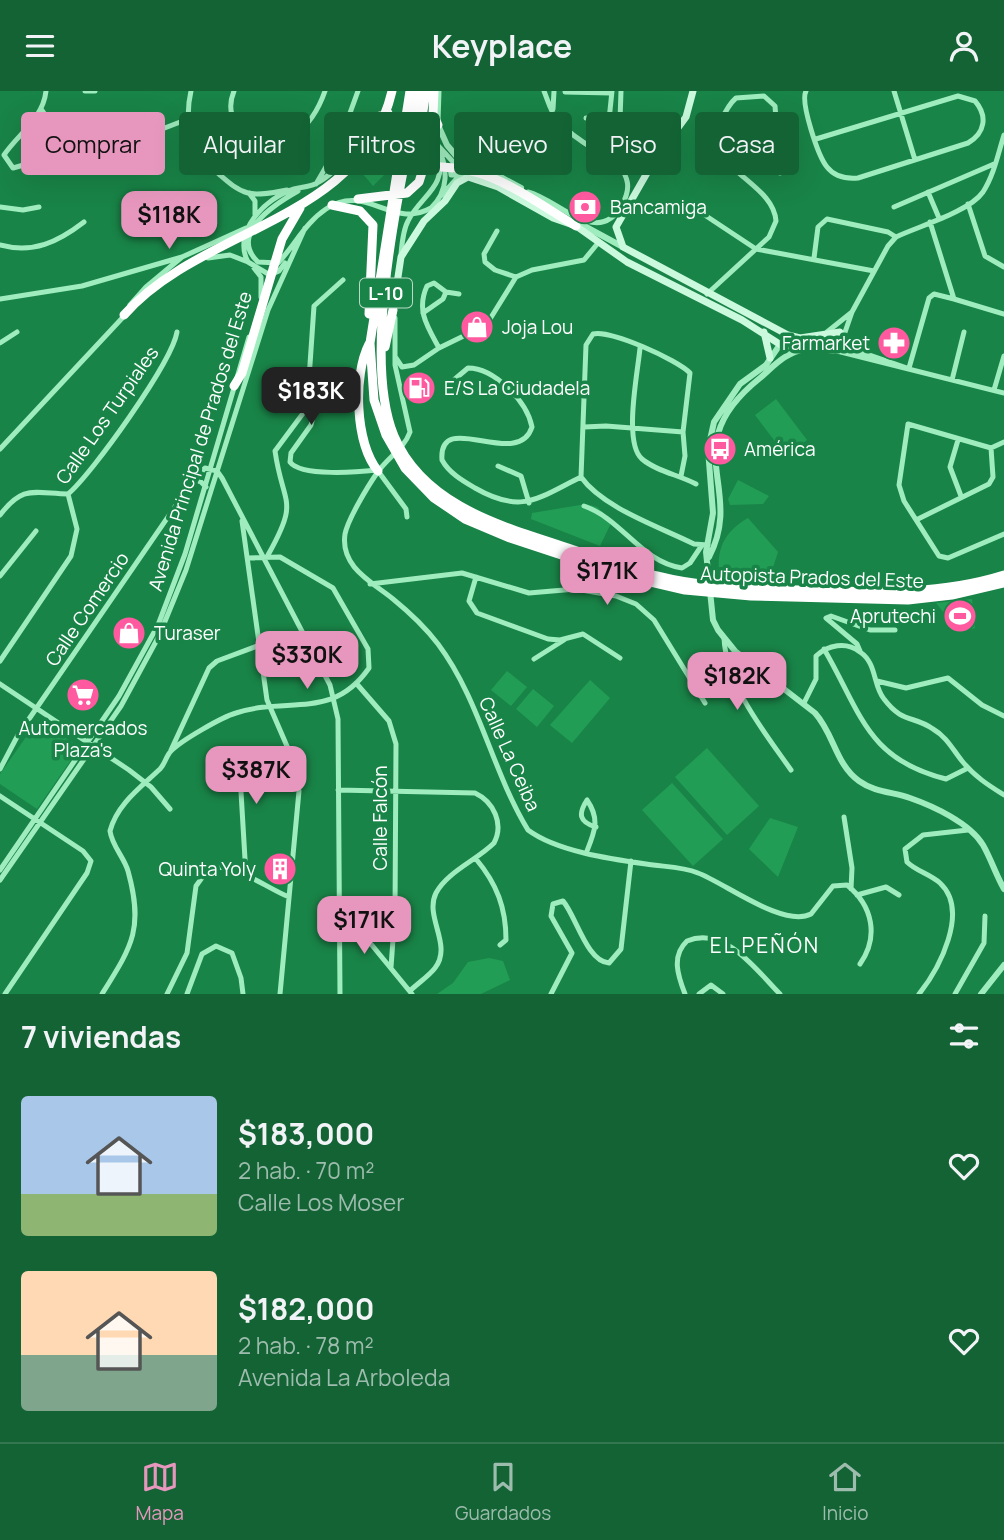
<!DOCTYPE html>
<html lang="es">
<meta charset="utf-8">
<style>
:root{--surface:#136335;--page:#206c41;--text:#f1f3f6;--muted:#9dbcad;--line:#327750;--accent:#e797bd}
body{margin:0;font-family:Manrope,sans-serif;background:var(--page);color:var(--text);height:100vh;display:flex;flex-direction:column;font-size:26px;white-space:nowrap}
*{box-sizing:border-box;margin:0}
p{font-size:23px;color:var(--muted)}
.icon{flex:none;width:38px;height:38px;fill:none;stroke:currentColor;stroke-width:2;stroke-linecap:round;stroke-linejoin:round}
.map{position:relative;height:903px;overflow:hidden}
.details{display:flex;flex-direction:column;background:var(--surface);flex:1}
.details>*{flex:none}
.banner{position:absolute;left:21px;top:21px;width:962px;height:63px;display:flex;gap:14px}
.price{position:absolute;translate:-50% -60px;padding:0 16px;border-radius:14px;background:var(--accent);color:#111;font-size:23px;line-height:46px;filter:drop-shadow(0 2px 4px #0008)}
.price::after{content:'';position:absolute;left:50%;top:42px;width:21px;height:16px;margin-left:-10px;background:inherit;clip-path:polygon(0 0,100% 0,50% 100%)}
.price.active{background:#222;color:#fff}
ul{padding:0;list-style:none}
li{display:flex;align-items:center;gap:21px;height:175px;padding:0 21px}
li span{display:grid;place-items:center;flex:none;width:196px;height:140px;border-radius:7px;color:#555}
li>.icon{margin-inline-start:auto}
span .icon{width:84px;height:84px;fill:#fffc;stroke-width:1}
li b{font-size:30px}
h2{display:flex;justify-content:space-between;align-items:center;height:84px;padding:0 21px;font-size:30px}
.tag{padding:0 24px;border-radius:7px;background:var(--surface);box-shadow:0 7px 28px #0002;font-size:24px;line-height:63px}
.tag.active{background:var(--accent);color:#111}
header{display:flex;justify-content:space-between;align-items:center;height:91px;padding:0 21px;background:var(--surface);font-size:32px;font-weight:700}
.menu{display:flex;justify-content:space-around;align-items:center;height:98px;border-top:2px solid var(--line);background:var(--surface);font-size:19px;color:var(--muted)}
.menu a{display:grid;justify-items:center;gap:4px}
.menu .active{color:var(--accent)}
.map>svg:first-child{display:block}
.green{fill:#229d55}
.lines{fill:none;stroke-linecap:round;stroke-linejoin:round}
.minor{stroke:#9fecbe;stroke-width:5}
.tertiary{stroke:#9fecbe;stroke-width:6}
.secondary{stroke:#cbf9de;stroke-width:7}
.motorway{stroke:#fff;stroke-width:9}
.labels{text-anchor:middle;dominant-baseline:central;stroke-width:7;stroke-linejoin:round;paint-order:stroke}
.shield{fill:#198447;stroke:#badac8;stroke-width:2}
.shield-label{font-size:18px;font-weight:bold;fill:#fff}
.poi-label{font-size:19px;fill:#fff;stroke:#198447;text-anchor:start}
.street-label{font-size:19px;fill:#fff;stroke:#198447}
.neighbourhood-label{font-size:21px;letter-spacing:2px;fill:#fff;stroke:#198447}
</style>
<header><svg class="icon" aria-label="menu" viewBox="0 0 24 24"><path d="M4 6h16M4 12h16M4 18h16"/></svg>Keyplace<svg class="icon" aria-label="person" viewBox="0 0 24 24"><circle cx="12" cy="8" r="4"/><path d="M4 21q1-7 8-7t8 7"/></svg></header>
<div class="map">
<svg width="1004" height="903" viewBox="0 0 1004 903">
<rect width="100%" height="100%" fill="#198447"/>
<path class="green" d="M374,61L390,78L373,95L357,76Z
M776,308L807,349L786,365L755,324Z
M738,389L769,405L763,413L730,414L728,408Z
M586,413L597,416L612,430L600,455L531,428L532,422Z
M748,427L778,461L772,479H719C717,455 727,439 748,427Z
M972,508L975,537C958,544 945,523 936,512Z
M507,580L527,596L511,615L491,599Z
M590,589L610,607L572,652L550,634Z
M533,598L554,615L537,636L516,618Z
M38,629L80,656L37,718L0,693V683Z
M707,657L759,715L727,744L675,686Z
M672,692L723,748L693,775L642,719Z
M770,727L798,736L778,786L749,758Z
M489,867L503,870L510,889L481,903H437L453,892L468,871Z"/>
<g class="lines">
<path class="minor" d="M85,0H95
M191,0C183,35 193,61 220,84C228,91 237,99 248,102C260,105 275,101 287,99
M234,0C214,48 295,86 325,0
M544,0C548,10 551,22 558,30C571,45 618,78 639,72C651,68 661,50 671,42
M806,0C800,11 818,65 827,76C834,85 846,88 858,87L968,52C985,42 988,25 975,10L958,5L816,48
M894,0L915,69
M565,1L611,2
M41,18L64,51L66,62L13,77L4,64C18,43 43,28 46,0
M553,18L554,0
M586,27L651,31
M609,29L612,0
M620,29L621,0
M438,31L439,0
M419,40L431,47L455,73
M375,43L391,37H406
M734,57L777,35
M100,62L188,28
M450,75L451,84H470
M748,75L779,58
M316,93L338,55L358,0
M298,100C275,113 228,143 258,171L278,172C295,154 305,132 326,118C366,91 391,139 431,117C449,100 448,77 438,56
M528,101C559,109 598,157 622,114C632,96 628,87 617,69
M928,101L939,127
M249,102L255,110V124
M442,104L459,85
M682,109L756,158
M968,113L985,165L1004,176
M0,116L23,119L39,116
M894,116L994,73
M930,131L954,208L1004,223
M497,140L484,163L485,171L495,179L516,186
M0,154C33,163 58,151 84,131
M756,158L874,180
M401,163C402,152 403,139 408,130C421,104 448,96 438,62
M208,167L230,164L248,171
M814,167L818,136L827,128L888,141L896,146
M285,172L279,180L270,184L248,171C232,141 265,107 294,98C301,96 309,96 315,93C328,87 339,75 349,65
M254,177L261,186V206
M446,201L459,203
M707,203L769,146L776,130C773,89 700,78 721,30C725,21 729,13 736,7L764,5L775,15L780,82
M0,208L82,195L182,166
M130,214L146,196L182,166L246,137
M423,222L443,208L446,201L434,192L427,195C416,219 427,235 439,257
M395,227V274L410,341C404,358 387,367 377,382C368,395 348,428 345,443C340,476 372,491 393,508C409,521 425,536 438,553C480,609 492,680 528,739C556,760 610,768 646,773C663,776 681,775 698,782C725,792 783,837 811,823L833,795L847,794C873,815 879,846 860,873
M827,241L852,221
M0,252L17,241
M640,257C638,280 623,352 642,368C656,380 679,384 696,393
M833,259L1004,302
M396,267L402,276L414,274L439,257L480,237L490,228L516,186L532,179L584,169L598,152
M907,277L858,260L844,244L852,221L888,155L896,146C919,135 969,121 983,101C994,84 998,63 1004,44
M909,277L929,207L934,203L954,208
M338,280L324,281L311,334L291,362L290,371C301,386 359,381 377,379
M952,289L964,241
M449,293L468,277C494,277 527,310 532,336C518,380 438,317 442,369C449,382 463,390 475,397C522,424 538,407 581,386
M994,299L1004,265
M584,336L606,335L683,341
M958,349L950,376L961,405
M1004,351L991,357L908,333L899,394L904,410L939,465L948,467L1004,443
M0,358L126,223
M498,375L521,385L529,412
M378,380L406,418L407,426
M681,385L685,365L683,341L690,282C678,269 609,238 593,243L586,254L581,386C603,417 660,436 694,453L708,454
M192,391L205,377L217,380L222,387L330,594L338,628L340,903
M68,403C92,383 172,271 177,241
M584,415C622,428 641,471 682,477L690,472L702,454
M0,424C23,394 33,402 68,403
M916,429L989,393L993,386L991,357
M242,430L267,609L293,669L299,700L280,903
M268,464C300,407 283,416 275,360L307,317L314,215L343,189
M0,485L36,440
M476,486L469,510L477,522L548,548L560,549L583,543L620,567
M370,493L462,482L529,502L576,498L616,505L636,513L654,529L705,612
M724,547C726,594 765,642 791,679
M824,558C861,621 866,668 946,688L968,677
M860,560L857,553L826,527L831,525L870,539H895
M534,568L564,549
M0,570L71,465L77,438L68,403
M877,590L906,597L948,587L982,614L1004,625
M356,592L389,630L396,653L395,821L391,876
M0,593L129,679L151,696L170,718
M804,612L816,588V565C828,554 846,550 860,561C877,572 873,595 884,608C903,633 913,624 933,638C947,646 953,659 962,670C974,685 988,694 1004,704
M171,659L209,577L217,570L260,554
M0,678L18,644L192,391L200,390L206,396
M232,682L240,684L246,785
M338,699L475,702C494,711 504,733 494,752C477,769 447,781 436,802C424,826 453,854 435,877C429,885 418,892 411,899
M0,705L83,760L91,770L87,782L5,903
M844,726L852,777L851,798
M587,760C595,740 600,728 587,709C578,723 579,731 596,736
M476,768C497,793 506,817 506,849L500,854
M0,779L119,605L158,534L185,463L249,246
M0,789L121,615L159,545L186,479L268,219L305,137
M857,804L886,796L899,804
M339,814L412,903
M102,903C132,855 144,838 128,780C124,766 112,755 110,740C117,713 141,696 160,678C165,673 166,665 171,660C182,649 222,626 236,622C288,605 332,630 369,577L368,558L333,497L280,466L248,467
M167,903L187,862L196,795L209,777C234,771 266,797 289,806
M187,903L202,863L216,855L232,862L241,887L243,903
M551,903L572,862L551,825L553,813L563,810C576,825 587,871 609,872L621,858L631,770
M685,903C678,885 671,865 687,850C725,834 757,880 780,903
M699,903L711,894L723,903
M919,903C939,878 970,820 940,792C930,783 916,780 907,771L905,758L923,744L968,739
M955,903L984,852L985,825"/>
<path class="tertiary" d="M438,34L447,54L463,73L484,77L521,97
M575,130L623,156
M798,247L779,255L766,274L740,293L714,331L708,358L713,422L706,461L713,529L718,539L735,560L815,622C834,643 836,674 859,690C874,701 893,701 910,707C933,715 970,732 983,754C991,768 996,784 1004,798
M709,466C746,396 674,356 760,287C775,274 785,262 805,258
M981,903L1004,874"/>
<path class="secondary" d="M393,219L401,166L424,130L445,110L457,92L468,86L498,96L553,127L576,135L627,171L742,229L781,254L833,259L841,257L845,249L840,241L800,247L788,244L623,156L616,136L655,68L686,26L693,0
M764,241L770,267"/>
<path class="motorway" d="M410,0L370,252L374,309L386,344L405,377L434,407L465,428L510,447L625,485L685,499L751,505L908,509L952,504L1004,492
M419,0C402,89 360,262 394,345C422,411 494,433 556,453C590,464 623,477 657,485C704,497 751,497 799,499C869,501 937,505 1004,484
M434,0L433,23L438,34
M388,22C397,95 434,66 482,83C514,94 546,117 576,135
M349,65L380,25
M358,108L407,102L419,91L424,75L419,46L426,0
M332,114L360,120L373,134L369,223
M124,224C202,135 362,131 392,0
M369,253C353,284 355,352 378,380
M385,256L393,219
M234,295L242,282L282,148L300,117"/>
</g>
<defs>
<symbol id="bank-disc" viewBox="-11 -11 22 22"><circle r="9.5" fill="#ff5aa0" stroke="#198447"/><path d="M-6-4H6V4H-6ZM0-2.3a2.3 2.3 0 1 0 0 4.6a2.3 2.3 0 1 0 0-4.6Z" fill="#fff"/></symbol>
<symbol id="shop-disc" viewBox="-11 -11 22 22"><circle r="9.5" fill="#ff5aa0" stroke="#198447"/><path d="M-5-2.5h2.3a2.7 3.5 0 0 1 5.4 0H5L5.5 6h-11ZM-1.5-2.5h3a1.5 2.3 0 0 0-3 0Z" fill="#fff"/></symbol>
<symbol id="pharmacy-disc" viewBox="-11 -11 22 22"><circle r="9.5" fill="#ff5aa0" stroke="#198447"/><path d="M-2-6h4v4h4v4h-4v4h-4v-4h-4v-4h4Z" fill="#fff"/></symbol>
<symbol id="fuel-disc" viewBox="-11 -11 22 22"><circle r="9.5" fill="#ff5aa0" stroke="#198447"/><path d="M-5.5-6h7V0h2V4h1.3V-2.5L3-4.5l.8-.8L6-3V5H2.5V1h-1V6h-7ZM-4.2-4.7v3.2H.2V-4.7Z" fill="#fff"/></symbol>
<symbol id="bus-disc" viewBox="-11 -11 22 22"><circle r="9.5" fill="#ff5aa0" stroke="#198447"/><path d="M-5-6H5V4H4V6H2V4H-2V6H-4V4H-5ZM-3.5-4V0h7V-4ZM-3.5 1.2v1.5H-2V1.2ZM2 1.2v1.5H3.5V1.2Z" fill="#fff"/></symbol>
<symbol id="stadium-disc" viewBox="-11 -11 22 22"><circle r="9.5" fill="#ff5aa0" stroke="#198447"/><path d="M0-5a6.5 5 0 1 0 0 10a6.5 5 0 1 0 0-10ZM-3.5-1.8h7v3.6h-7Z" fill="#fff"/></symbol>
<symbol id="supermarket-disc" viewBox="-11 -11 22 22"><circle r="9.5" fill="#ff5aa0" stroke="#198447"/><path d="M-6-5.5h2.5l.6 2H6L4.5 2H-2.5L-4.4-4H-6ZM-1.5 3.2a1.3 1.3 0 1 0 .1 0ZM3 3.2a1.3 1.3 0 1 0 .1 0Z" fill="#fff"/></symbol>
<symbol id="building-disc" viewBox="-11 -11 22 22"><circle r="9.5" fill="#ff5aa0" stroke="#198447"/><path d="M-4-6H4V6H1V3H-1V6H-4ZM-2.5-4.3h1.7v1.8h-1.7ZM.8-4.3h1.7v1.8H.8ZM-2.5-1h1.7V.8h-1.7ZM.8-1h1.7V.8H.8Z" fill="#fff"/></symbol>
</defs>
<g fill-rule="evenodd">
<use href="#bank-disc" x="566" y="97" width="38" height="38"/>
<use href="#shop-disc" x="458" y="217" width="38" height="38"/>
<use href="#pharmacy-disc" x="875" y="233" width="38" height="38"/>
<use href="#fuel-disc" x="400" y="278" width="38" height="38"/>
<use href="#bus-disc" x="701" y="339" width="38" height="38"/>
<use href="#stadium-disc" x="941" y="506" width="38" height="38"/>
<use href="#shop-disc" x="110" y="523" width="38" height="38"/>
<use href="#supermarket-disc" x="64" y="585" width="38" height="38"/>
<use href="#building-disc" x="261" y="759" width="38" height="38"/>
</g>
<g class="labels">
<rect class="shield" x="360" y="187.5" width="52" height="29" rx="5"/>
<g class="shield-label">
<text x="386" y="202">L-10</text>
</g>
<g class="poi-label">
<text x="610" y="116">Bancamiga</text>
<text x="502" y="236">Joja Lou</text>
<text x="870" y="252" text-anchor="end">Farmarket</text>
<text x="444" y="297">E/S La Ciudadela</text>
<text x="744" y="358">América</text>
<text x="936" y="525" text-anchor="end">Aprutechi</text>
<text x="154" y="542">Turaser</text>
<text x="83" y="637" text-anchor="middle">Automercados<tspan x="83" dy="22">Plaza's</tspan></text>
<text x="256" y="778" text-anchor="end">Quinta Yoly</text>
</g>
<g class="street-label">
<text transform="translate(107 324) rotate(-55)">Calle Los Turpiales</text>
<text transform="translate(200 350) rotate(-73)">Avenida Principal de Prados del Este</text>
<text transform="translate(812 486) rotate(2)">Autopista Prados del Este</text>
<text transform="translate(87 518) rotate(-56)">Calle Comercio</text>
<text transform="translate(510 663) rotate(66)">Calle La Ceiba</text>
<text transform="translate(380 727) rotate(-90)">Calle Falcón</text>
</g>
<g class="neighbourhood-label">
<text x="765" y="854">EL PEÑÓN</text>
</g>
</g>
</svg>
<b class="price" style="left:169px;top:160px">$118K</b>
<b class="price active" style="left:311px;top:336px">$183K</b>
<b class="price" style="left:607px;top:516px">$171K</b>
<b class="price" style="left:307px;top:600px">$330K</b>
<b class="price" style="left:737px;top:621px">$182K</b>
<b class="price" style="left:256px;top:715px">$387K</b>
<b class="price" style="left:364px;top:865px">$171K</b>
<div class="banner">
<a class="tag active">Comprar</a>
<a class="tag">Alquilar</a>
<a class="tag">Filtros</a>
<a class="tag">Nuevo</a>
<a class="tag">Piso</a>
<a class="tag">Casa</a>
</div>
</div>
<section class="details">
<h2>7 viviendas<svg class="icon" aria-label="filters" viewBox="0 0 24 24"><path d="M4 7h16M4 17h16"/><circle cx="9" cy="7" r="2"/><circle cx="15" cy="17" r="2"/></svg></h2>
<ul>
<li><span style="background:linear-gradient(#a9c7e8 70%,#8fb573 0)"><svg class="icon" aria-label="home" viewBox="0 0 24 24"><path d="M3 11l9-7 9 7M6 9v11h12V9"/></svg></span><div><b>$183,000</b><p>2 hab. · 70 m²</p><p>Calle Los Moser</p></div><svg class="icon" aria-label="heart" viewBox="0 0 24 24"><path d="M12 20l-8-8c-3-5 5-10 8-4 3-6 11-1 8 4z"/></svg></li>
<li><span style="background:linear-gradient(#ffd9b3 60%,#7fa58c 0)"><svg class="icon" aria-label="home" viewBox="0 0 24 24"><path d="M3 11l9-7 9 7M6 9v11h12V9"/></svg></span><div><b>$182,000</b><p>2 hab. · 78 m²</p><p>Avenida La Arboleda</p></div><svg class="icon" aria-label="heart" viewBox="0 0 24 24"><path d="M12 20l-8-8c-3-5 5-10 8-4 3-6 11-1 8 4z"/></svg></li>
</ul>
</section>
<nav class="menu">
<a class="active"><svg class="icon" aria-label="map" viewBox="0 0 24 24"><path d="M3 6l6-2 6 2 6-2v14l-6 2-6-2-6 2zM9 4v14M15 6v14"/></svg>Mapa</a>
<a><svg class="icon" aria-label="saved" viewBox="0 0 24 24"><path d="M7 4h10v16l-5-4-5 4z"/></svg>Guardados</a>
<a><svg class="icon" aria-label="home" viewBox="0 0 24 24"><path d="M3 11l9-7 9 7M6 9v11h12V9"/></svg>Inicio</a>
</nav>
